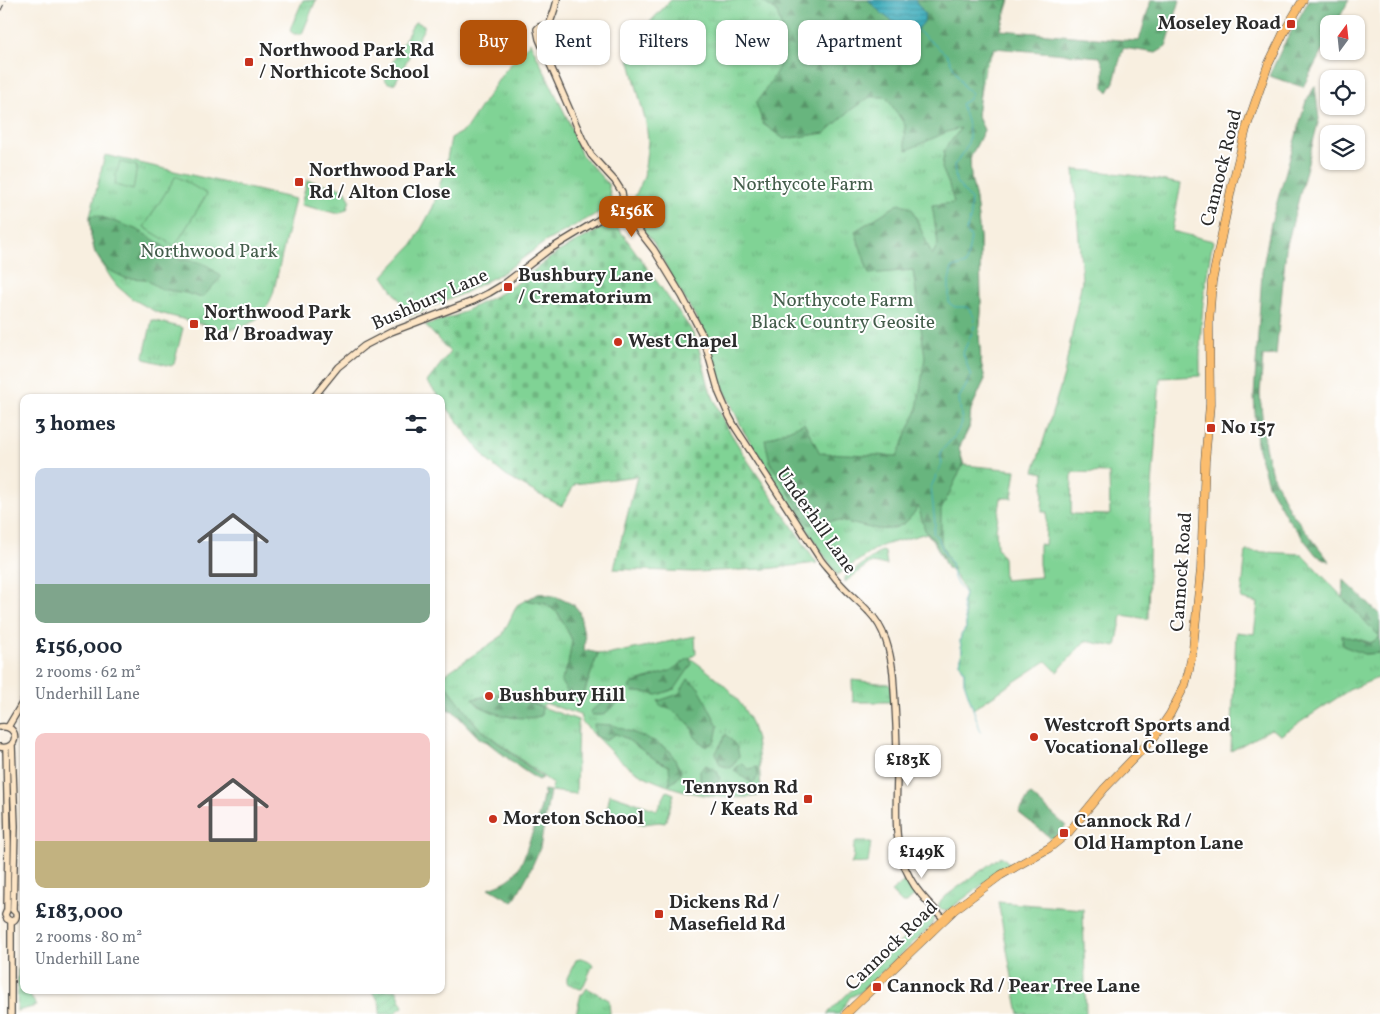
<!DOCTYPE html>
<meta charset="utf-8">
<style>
:root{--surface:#fff;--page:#f6f6f7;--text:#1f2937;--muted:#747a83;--accent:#b45309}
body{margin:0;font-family:Vollkorn,serif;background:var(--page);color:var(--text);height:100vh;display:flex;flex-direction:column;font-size:19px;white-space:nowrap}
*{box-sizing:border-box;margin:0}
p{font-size:16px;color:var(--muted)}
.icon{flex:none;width:28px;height:28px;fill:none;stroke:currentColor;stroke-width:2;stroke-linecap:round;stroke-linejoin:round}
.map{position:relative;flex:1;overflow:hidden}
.drawer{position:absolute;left:20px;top:394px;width:425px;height:600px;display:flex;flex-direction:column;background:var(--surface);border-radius:10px;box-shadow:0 1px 4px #0004}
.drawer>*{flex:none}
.top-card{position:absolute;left:460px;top:20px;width:475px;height:45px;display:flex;gap:10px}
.needle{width:32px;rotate:15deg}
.fabs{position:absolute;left:1320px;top:15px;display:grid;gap:10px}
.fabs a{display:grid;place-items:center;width:45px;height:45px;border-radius:10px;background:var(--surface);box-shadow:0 1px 4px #0004;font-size:25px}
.price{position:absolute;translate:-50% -42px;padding:0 11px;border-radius:10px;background:#fff;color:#222;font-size:16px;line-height:32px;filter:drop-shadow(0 1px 2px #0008)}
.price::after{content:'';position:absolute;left:50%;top:30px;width:15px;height:11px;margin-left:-8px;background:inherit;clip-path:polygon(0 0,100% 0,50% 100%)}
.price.active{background:var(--accent);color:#fff}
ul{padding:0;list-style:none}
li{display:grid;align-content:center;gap:10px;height:265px;padding:0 15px}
li span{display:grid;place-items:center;height:155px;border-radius:10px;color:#555}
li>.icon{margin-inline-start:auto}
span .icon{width:90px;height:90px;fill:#fffc;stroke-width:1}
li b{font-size:21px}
h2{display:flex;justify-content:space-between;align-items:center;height:60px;padding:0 15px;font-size:21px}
.chip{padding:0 18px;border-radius:10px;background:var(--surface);box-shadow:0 1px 4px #0004;font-size:18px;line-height:45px}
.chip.active{background:var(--accent);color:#fff}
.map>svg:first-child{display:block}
.grass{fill:url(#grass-tufts);stroke:#567f60;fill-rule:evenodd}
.forest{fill:url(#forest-firs);stroke:#4a7054}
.cemetery{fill:url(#cemetery-stones);stroke:#567f60}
.garden{fill:url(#garden-furrows);stroke:#567f60}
.pitch{fill:#80d395;stroke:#567f60}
.water{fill:url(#water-rules);stroke:#346c74}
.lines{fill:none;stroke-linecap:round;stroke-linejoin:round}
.stream{stroke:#3eadbc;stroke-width:1}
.secondary-casing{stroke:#4a4846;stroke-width:8}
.highway-casing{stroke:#4a4846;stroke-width:9}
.secondary{stroke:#fde5c5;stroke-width:5.5}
.highway{stroke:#fbbd6e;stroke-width:8}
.rail{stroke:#2b2b2b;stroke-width:1;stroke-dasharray:8 4;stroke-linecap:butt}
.poi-dot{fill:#c8321e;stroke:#fff;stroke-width:2}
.labels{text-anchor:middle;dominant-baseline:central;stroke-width:4;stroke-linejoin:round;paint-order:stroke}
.poi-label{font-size:19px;font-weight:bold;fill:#2b2b2b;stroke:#fff;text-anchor:start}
.street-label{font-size:19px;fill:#2b2b2b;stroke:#fff}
.park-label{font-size:19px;fill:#445d4b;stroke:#fff}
</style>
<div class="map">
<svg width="1380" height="1014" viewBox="0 0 1380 1014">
<defs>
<pattern id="grass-tufts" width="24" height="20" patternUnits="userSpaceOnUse" patternTransform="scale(1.25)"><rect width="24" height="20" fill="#80d395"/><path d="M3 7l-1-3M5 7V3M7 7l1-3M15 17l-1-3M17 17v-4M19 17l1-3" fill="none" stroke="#6fb581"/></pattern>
<pattern id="forest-firs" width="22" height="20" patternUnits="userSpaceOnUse" patternTransform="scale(1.25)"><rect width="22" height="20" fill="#68b57e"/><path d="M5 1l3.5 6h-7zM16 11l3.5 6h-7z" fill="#569367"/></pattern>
<pattern id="cemetery-stones" width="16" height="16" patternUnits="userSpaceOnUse" patternTransform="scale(1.25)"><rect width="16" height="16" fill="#80d395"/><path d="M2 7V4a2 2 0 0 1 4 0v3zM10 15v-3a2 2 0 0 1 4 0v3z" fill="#6fb581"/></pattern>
<pattern id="garden-furrows" width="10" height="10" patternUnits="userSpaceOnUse" patternTransform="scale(1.25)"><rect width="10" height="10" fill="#80d395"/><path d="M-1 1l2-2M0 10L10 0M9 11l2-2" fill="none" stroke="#6fb581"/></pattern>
<pattern id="water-rules" width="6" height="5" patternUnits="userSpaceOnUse" patternTransform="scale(1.25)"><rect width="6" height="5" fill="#3eadbc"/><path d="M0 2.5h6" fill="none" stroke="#348d99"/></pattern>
</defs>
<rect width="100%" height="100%" fill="#fff"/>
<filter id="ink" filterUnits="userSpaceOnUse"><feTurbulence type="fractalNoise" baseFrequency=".02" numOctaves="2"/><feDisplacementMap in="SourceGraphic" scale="10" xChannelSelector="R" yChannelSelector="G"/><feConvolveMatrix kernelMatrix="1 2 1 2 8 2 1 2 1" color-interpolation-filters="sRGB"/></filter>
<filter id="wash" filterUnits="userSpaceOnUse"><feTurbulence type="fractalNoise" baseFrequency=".0096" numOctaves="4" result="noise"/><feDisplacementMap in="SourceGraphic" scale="20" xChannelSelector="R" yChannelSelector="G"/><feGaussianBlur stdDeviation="1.12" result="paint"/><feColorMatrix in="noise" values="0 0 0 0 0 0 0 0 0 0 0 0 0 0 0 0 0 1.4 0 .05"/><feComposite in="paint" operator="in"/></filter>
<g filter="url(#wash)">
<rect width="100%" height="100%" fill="#f8efe0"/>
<path class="grass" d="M303,0H316L302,34H294L290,31L291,27Z
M671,0H1010L995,48L984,68L977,115L984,130L970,158L971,178L976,200L980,237L981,312L979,334L981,363L985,379L971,409L969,428L959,448L964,465L1016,470L1012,498H1001L996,529L997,547L1003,558L1004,580L1041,577L1039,564V544L1045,545L1047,512H1042L1044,473L1034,471L1064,375L1082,280L1074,170C1110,171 1146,177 1181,184L1172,231L1213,241C1204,286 1199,329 1200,376L1160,378L1150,514L1148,619L1122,615L1116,647L1085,641L1057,672L1046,661L973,709L964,682V671L960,663L962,651L960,641L961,635L966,628L965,613L963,604L965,594L963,588L951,570L953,569L927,533L884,545L874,550L837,575L744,432L724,389L700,324L672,278L652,240L637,224L628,211L644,177L648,140L646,123L626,47ZM1072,472L1109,473L1110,515L1071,514Z
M416,22L424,25V28L395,83L392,84C388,83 386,82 384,78L414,23Z
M530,42L569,122L581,154L608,184L611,198L598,213L545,242L504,272L464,293L410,316L383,276L413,244L433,207L446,164L451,138L465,130L503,73Z
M105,155L295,199L273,294C263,319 250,328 224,330L156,312L131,298L117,286L111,278L95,253L91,236L90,216Z
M307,180L342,188L346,191L350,200L347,209L340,213H335L301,205Z
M152,320L183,328L174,364L171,366L145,359L144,356Z
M881,551L885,552L887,565L870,563L845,582V577Z
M1246,551L1302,554L1380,637L1371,643L1355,638L1364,654L1380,653V677L1349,690L1281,735L1271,729L1231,751L1236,632L1254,634L1258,603L1241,599Z
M526,600L546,604L558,613L573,640L568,665L561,682L583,696L598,653L606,655L695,636L696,654L690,658C714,675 740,695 751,723C759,744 759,767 761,789L758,796C716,803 652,788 620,760C607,749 595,735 582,722L580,715L545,703L542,707L578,720L576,794L551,791L553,784L478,727L444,682L445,674L502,636L517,605ZM498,694L524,700L542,707L515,718L496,713L479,706L473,699Z
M852,680L888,684L891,686L892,702H853Z
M667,791L674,794L665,823L659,822L637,825L642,822L640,818H634L628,817L624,821L606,815L610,794L657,810Z
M856,842H871L868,863L851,864C856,857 851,848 856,842Z
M1001,856L1010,864L947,911L941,910L939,907V903L946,896Z
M906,881L916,894L907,903H902L891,892L903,882Z
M998,902L1083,909L1086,1014H1019Z
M932,911L936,916L932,925L861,992L850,997L839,1014H827Z
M579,958C584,958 591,961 593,965L582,989H580L567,983V978L576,960Z
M18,969L24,971V990H26L37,1006L17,1011Z
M587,988L609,1000L610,1014H576L581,994H583Z"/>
<path class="forest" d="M761,0H1009L1000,30L1121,40L1139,41L1151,0H1180L1166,47L1156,53L1123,48L1114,82L1108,92L1104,88V67L1100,57L994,48L980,69V92L977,115L984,130L970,158L971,178L976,200L980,237L981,312L979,334L981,363L985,379L971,409L969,428L959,448L963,465L941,510V543L953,569L951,570L947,568L934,541L925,530L918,506C916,511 911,517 907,521C887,538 861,524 839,521C828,519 819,525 808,524L770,462L765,440L804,423L820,453L897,456L917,410L925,357L913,270L869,274L855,231L900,203L912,209L932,255L938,244L932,205L954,203L949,185L942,168L944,150L961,128L947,132L907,150L904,141L905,125L886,97H870L852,109L825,133L784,139L763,124L756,103C768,86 784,66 784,43C784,33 779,21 777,12Z
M1309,0H1349L1336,24H1329V38L1303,87L1269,76L1283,46Z
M1315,86L1319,119L1286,249L1276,355L1263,356L1260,394L1265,447L1272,474L1289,509L1330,562L1316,555L1287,518L1268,484L1257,446L1254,396L1262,272L1271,223L1306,101Z
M96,215L138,230L162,245L180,260C199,260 207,263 221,277L202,298L186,293L161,289L145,279L125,278L107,269L95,253L91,236L90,216Z
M1344,580L1380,615V653L1364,654L1343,646L1342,635L1371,643L1380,637L1343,598Z
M540,593L557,597L574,605L579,611L585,638L584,650L598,653L583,696L579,700L568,693L561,682L568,665L572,640L558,613L546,604L526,600Z
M689,658L692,664L675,689L657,695L649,693L633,692L629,688L631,684L670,671Z
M688,679L699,688L718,726L715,741L706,747L695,737L691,726L685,720L672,710L660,706L658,701L679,694Z
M444,682L478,727L543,778L538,780L520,768L487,742L480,739L453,711L441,708V684Z
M624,692V698L603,715H592L590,711L616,694Z
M498,694L524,700L542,707L541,716C519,721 489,716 472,699Z
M594,724L613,725L654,741L670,751L681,771L677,779L669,785L670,778L669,766L656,760L625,738L616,734L605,740L595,736Z
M726,734L737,747L739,756L731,768L720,765L716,753Z
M742,763L748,769L757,767L758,776L753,784L734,771L737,766Z
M706,765L717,771L720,779L714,786L706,788L700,779V770Z
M544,790L550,791L540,848L529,873L513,902L489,888C498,885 510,881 516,872C523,863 526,850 530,839C536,823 542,808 544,790Z
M1030,794L1066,826L1052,839L1019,813Z"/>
<path class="cemetery" d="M611,223L617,227L625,237L690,328L697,342L710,390L725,424L748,461L817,563L765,569L694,572L614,569L637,476L575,484L562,506L538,494L506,476L487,460L441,400V398L439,397L427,382L450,352L425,325L455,316L503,292L517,283L558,252Z"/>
<path class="garden" d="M369,990H397L403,1007L393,1014H380C381,1003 378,997 369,990Z"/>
<path class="pitch" d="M120,162L137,166L133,190L115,185L116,174Z
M176,176L207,194L175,246L144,227Z"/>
<path class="water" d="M868,0H915L925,14L924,22L917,30C896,27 882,15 868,0Z"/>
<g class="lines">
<path class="stream" d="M917,30L947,55L964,87L972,93L968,100L961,104C971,131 975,142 954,165L956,182L971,200L970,210L971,216L966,231L971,238L966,264L952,268L949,281V303L955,307H967L975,318L974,328L963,353L971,377L959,398L962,423L955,436L940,452L942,464L931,487L935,524L933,533C942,540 942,554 951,562C951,569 953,577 957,584C959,588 963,590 965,594L962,603L966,625V628L961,635L960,641L962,651L960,663L964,671V682L981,732"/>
</g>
</g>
<g filter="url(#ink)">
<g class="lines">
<defs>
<path id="secondary" d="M542,26L539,27L537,29L539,39L582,138L591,155L615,181L622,192L623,199L618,208
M544,48C544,31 554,17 557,0
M618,208L637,228L654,250L682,296L703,336L719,393L729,416L735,427L819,557C822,563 829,569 833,575C843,589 857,599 869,612C885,628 890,651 893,673C895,702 897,732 897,761C898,799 890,843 910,878C918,894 932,906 944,919
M313,398L338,367L364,346L391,332L473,301L489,293L504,284L547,251L618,208
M0,727C20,724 19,751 0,747
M8,727L24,700
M12,745L15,826L13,910
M6,748L8,841L7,910L5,915L7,919L11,921
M11,921V1014
M11,921C15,921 17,917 16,913L13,910"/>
<path id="highway" d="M846,1014L954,910L1001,875L1049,848L1068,833L1104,789L1155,736L1170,714L1185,685L1189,670L1193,648L1201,569L1205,461L1210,404L1209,323L1212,282L1231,190L1246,129L1268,65L1284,32L1303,0"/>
</defs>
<use href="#secondary" class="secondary-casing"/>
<use href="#highway" class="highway-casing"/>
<use href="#secondary" class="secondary"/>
<use href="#highway" class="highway"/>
<path class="rail" d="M0,12L6,0"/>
</g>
</g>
<g class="poi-dot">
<rect x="1286" y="19" width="10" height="10" rx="2.5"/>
<rect x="244" y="57" width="10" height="10" rx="2.5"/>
<rect x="294" y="177" width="10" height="10" rx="2.5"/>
<rect x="503" y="282" width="10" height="10" rx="2.5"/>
<rect x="189" y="319" width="10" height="10" rx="2.5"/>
<circle cx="618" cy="342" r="5"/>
<rect x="1206" y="423" width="10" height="10" rx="2.5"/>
<circle cx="489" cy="696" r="5"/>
<circle cx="1034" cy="737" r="5"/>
<rect x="803" y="794" width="10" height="10" rx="2.5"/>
<circle cx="493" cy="819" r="5"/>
<rect x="1059" y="828" width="10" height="10" rx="2.5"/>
<rect x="654" y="909" width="10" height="10" rx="2.5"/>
<rect x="872" y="982" width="10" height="10" rx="2.5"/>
</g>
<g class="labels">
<g class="poi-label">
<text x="1281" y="24" text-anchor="end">Moseley Road</text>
<text x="259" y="51">Northwood Park Rd<tspan x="259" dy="22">/ Northicote School</tspan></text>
<text x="309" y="171">Northwood Park<tspan x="309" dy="22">Rd / Alton Close</tspan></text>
<text x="518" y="276">Bushbury Lane<tspan x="518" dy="22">/ Crematorium</tspan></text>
<text x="204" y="313">Northwood Park<tspan x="204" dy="22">Rd / Broadway</tspan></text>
<text x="628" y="342">West Chapel</text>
<text x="1221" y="428">No 157</text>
<text x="499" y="696">Bushbury Hill</text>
<text x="1044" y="726">Westcroft Sports and<tspan x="1044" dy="22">Vocational College</tspan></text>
<text x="798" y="788" text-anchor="end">Tennyson Rd<tspan x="798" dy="22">/ Keats Rd</tspan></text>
<text x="503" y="819">Moreton School</text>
<text x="1074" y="822">Cannock Rd /<tspan x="1074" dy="22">Old Hampton Lane</tspan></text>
<text x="669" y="903">Dickens Rd /<tspan x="669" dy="22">Masefield Rd</tspan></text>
<text x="887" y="987">Cannock Rd / Pear Tree Lane</text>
</g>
<g class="street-label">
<text transform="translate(1222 168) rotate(-76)">Cannock Road</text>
<text transform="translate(430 300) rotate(-24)">Bushbury Lane</text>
<text transform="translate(816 521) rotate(55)">Underhill Lane</text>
<text transform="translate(1182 572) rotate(-86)">Cannock Road</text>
<text transform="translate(892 946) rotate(-44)">Cannock Road</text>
</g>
<g class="park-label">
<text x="803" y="185">Northycote Farm</text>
<text x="209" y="252">Northwood Park</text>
<text x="843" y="301">Northycote Farm<tspan x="843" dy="22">Black Country Geosite</tspan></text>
</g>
</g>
</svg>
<div class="fabs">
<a><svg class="needle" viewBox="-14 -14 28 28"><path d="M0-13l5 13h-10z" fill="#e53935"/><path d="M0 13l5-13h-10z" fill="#747a83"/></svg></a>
<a><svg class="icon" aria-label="locate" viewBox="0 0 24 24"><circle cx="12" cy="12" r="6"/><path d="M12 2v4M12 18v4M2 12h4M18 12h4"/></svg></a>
<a><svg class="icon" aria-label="layers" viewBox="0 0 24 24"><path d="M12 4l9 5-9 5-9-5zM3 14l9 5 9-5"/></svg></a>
</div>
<b class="price active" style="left:632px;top:238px">£156K</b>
<b class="price" style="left:908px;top:787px">£183K</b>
<b class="price" style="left:922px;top:879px">£149K</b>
<div class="top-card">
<a class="chip active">Buy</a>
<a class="chip">Rent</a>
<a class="chip">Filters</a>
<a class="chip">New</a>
<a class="chip">Apartment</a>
</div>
<section class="drawer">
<h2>3 homes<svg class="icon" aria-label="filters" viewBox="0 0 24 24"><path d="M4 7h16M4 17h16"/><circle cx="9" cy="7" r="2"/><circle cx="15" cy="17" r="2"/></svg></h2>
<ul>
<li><span style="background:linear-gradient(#c9d6e8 75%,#7fa58c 0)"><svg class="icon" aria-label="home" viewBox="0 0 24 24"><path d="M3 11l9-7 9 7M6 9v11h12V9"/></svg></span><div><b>£156,000</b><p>2 rooms · 62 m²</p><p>Underhill Lane</p></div></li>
<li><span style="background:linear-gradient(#f6c9c9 70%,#c2b280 0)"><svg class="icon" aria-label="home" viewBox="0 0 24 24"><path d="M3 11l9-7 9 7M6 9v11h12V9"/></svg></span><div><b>£183,000</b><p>2 rooms · 80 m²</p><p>Underhill Lane</p></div></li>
</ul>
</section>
</div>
